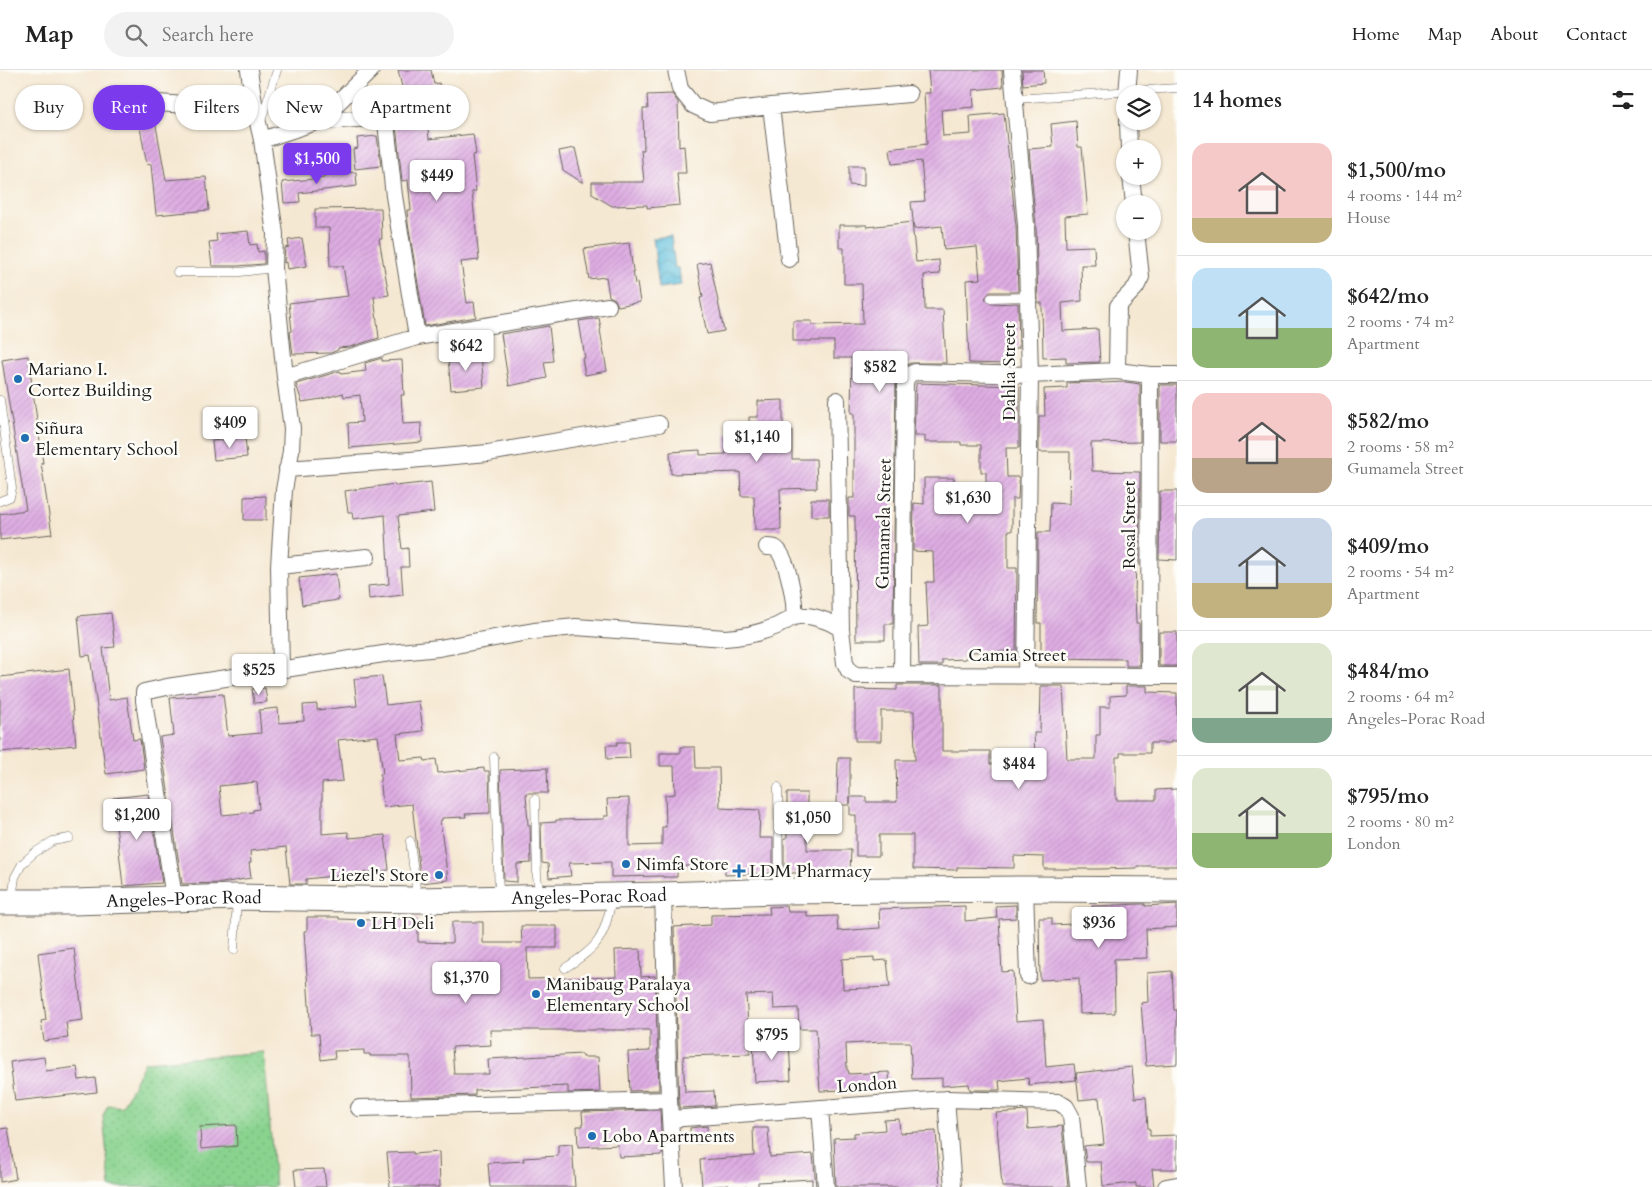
<!DOCTYPE html>
<meta charset="utf-8">
<style>
:root{--surface:#fff;--page:#f2f2f2;--text:#222;--muted:#767676;--line:#e0e0e0;--accent:#7c3aed}
body{margin:0;font-family:Cardo,serif;background:var(--page);color:var(--text);height:100vh;display:flex;flex-direction:column;font-size:19px;white-space:nowrap}
*{box-sizing:border-box;margin:0}
p{font-size:16px;color:var(--muted)}
.icon{flex:none;width:28px;height:28px;fill:none;stroke:currentColor;stroke-width:2;stroke-linecap:round;stroke-linejoin:round}
.map{position:relative;flex:1;overflow:hidden}
.details{display:flex;flex-direction:column;background:var(--surface);width:475px}
.details>*{flex:none}
.guide{position:absolute;left:15px;top:15px;width:475px;height:45px;display:flex;gap:10px}
.buttons{position:absolute;left:1116px;top:15px;display:grid;gap:10px}
.buttons a{display:grid;place-items:center;width:45px;height:45px;border-radius:50%;background:var(--surface);box-shadow:0 1px 4px #0004;font-size:25px}
.price{position:absolute;translate:-50% -42px;padding:0 11px;border-radius:5px;background:#fff;color:#222;font-size:16px;line-height:32px;filter:drop-shadow(0 1px 2px #0008)}
.price::after{content:'';position:absolute;left:50%;top:30px;width:15px;height:11px;margin-left:-8px;background:inherit;clip-path:polygon(0 0,100% 0,50% 100%)}
.price.current{background:var(--accent);color:#fff}
ul{padding:0;list-style:none}
li{display:flex;align-items:center;gap:15px;height:125px;padding:0 15px}
li+li{border-top:1px solid var(--line)}
li span{display:grid;place-items:center;flex:none;width:140px;height:100px;border-radius:15px;color:#555}
li>.icon{margin-inline-start:auto}
span .icon{width:60px;height:60px;fill:#fffc;stroke-width:1}
li b{font-size:21px}
h2{display:flex;justify-content:space-between;align-items:center;height:60px;padding:0 15px;font-size:21px}
.tag{padding:0 18px;border-radius:22px;background:var(--surface);box-shadow:0 1px 4px #0004;font-size:18px;line-height:45px}
.tag.current{background:var(--accent);color:#fff}
header{display:flex;align-items:center;gap:30px;box-sizing:border-box;height:70px;padding:0 25px;background:var(--surface);border-bottom:1px solid var(--line)}
header strong{font-size:24px}
nav{display:flex;gap:28px;margin-inline-start:auto;font-size:18px}
.search{width:350px;height:45px;background:var(--page);display:flex;align-items:center;gap:12px;box-sizing:border-box;padding:0 18px;border-radius:28px;color:var(--muted);font-size:19px}
main{display:flex;flex:1;min-height:0}
.map>svg:first-child{display:block}
.green{fill:url(#green-dots);stroke:#527856}
.water{fill:url(#water-waves);stroke:#3e6e7c}
.building{fill:url(#building-hatch);fill-rule:evenodd}
.lines{fill:none;stroke-linecap:round;stroke-linejoin:round}
.lane-casing{stroke:#68635c;stroke-width:9}
.street-casing{stroke:#68635c;stroke-width:18}
.primary-casing{stroke:#68635c;stroke-width:27}
.lane{stroke:#fff;stroke-width:8}
.street{stroke:#fff;stroke-width:16}
.primary{stroke:#fff;stroke-width:25}
.poi-dot{fill:#1f6fb2;stroke:#fdfcf7;stroke-width:2}
.labels{text-anchor:middle;dominant-baseline:central;stroke-width:5;stroke-linejoin:round;paint-order:stroke}
.poi-label{font-size:18px;fill:#1c1c1c;stroke:#fdfcf7;text-anchor:start}
.street-label{font-size:18px;fill:#1c1c1c;stroke:#fdfcf7}
</style>
<header>
<strong>Map</strong>
<div class="search"><svg class="icon" aria-label="search" viewBox="0 0 24 24"><circle cx="10" cy="10" r="6"/><path d="M15 15l6 6"/></svg>Search here</div>
<nav><a>Home</a><a>Map</a><a>About</a><a>Contact</a></nav>
</header>
<main>
<div class="map">
<svg width="1177" height="1117" viewBox="0 0 1177 1117">
<defs>
<pattern id="green-dots" width="8" height="8" patternUnits="userSpaceOnUse" patternTransform="scale(1.25)"><rect width="8" height="8" fill="#89d38f"/><path d="M2 2h.1M6 6h.1" fill="none" stroke="#76b57b" stroke-width="1.8" stroke-linecap="round"/></pattern>
<pattern id="water-waves" width="16" height="10" patternUnits="userSpaceOnUse" patternTransform="scale(1.25)"><rect width="16" height="10" fill="#5fbfdd"/><path d="M0 5q4-4 8 0t8 0" fill="none" stroke="#4e9ab2"/></pattern>
<pattern id="building-hatch" width="6" height="6" patternUnits="userSpaceOnUse" patternTransform="scale(1.25)"><rect width="6" height="6" fill="#deade3"/><path d="M-1 1l2-2M0 6l6-6M5 7l2-2" fill="none" stroke="#be94c2"/></pattern>
</defs>
<rect width="100%" height="100%" fill="#fdfcf7"/>
<filter id="ink" filterUnits="userSpaceOnUse"><feTurbulence type="fractalNoise" baseFrequency=".02" numOctaves="2"/><feDisplacementMap in="SourceGraphic" scale="10" xChannelSelector="R" yChannelSelector="G"/><feConvolveMatrix kernelMatrix="1 2 1 2 8 2 1 2 1" color-interpolation-filters="sRGB"/></filter>
<filter id="wash" filterUnits="userSpaceOnUse"><feTurbulence type="fractalNoise" baseFrequency=".0096" numOctaves="4" result="noise"/><feDisplacementMap in="SourceGraphic" scale="20" xChannelSelector="R" yChannelSelector="G"/><feGaussianBlur stdDeviation="1.12" result="paint"/><feColorMatrix in="noise" values="0 0 0 0 0 0 0 0 0 0 0 0 0 0 0 0 0 1.4 0 .05"/><feComposite in="paint" operator="in"/></filter>
<g filter="url(#wash)">
<rect width="100%" height="100%" fill="#f5e8d2"/>
<path class="green" d="M264,982L275,1117H110L103,1046L108,1035L122,1037L145,992Z"/>
<path class="water" d="M671,166L675,198H679L681,215L659,218L653,168Z"/>
<g id="blocks">
<path class="building" d="M398,0H431L434,14L439,13L444,36L426,39L429,69L473,64L476,84L472,85L476,121L472,122L479,190L461,192L467,233L474,232L476,247L425,256L408,153L407,140H411L408,110L402,111L396,55L407,53L400,21H403Z
M928,0H1002L1003,17L973,20L974,37L941,40L943,66L971,64L970,46L1004,43L1016,156L1018,222H990L985,228L987,231L991,234L1018,233L1019,278H1007V294L969,293L966,210L980,209L977,177L944,180L942,156L914,159L911,132L925,131L921,91L892,94L890,79L927,74L924,23H930Z
M1022,0H1043L1044,13L1023,15Z
M672,24L678,32L679,77L684,76L686,103H677L680,135L647,138V135L612,136L592,124V112H644L641,80H644L643,39H648L647,25Z
M154,45L166,110L206,107L209,140L156,145L151,94L147,95L138,47Z
M1076,51L1078,77H1082L1088,144L1065,146L1066,177L1094,176L1095,195H1081L1082,231L1062,233L1063,261L1098,259L1100,292L1066,293V287L1043,288L1042,233H1038L1036,155L1029,79L1053,77L1051,54Z
M377,66L381,96L355,99L353,79L358,78L357,68Z
M575,78L583,113L563,100L559,81Z
M849,96H864V116L849,115Z
M356,102L357,116L299,123L300,132L284,133L282,112L324,108V105Z
M381,138L382,169H379L389,225L374,227L379,268L350,277L338,278V280L331,283L293,284L290,262L292,261L289,233L348,226L343,196H330L329,158H315V139Z
M912,152L916,192L939,190L940,204L924,205L925,240H943L946,293H911L903,296L899,301L896,308L893,554H885V570H856L855,446H849V428H854V343H851L852,288H834V271H793V251H812V255L863,254L862,214H844V178H839V155H867V157Z
M248,161L250,175L257,174L258,182L264,181V194L237,196H212L209,172L217,171L216,164Z
M302,168L307,196L287,199L286,192L284,193L285,178L289,177L288,170Z
M629,173L635,214L637,213L640,232L618,236L615,229L609,226L606,207L589,209L584,179Z
M710,192L724,261L707,264L700,228L703,227L697,194Z
M599,248L601,259L600,260L607,301L585,305L582,288H585L579,251Z
M549,256L553,291L544,292L547,308L509,316L501,264Z
M481,285L484,317L451,320L448,288Z
M28,286L43,393H41L52,464L0,470V444L26,440L2,290Z
M382,288V291L402,290L404,325H401L403,354L421,353L422,372L349,378L348,353L362,352L360,325L344,327L343,323L322,329L302,332L296,314L340,301L341,304L366,301L365,293Z
M1101,312V313L1126,312L1140,314V372L1091,373L1092,401L1140,402L1139,495H1136L1135,522L1136,553H1139V596H1126V589L1041,588V553H1037L1038,462H1050L1051,433L1069,434L1070,382H1039V346H1045L1044,319L1067,318V313Z
M916,313L1019,316V378H1006L1007,407H1019L1018,429H1012V461H1008V498H1017L1016,581L966,582V589L942,590V595H919L918,557L928,556L926,512H934L933,482L913,481L914,433L924,434V408H954L955,434H986V402H981V375H961V372H925V366H914Z
M1160,315H1177V371H1160Z
M783,330V360H792V389H816L817,418L780,419L781,460H755L754,426H741L740,402L671,404L670,382L700,380V385L726,384L725,365H738V360L749,359V347H758V331Z
M245,367L247,387L214,390L212,371Z
M431,412L434,442L398,446L402,479L408,478L409,497H401L403,525L369,529L368,516L389,514L385,445L353,449L352,442H348L345,421L395,414V416Z
M1160,421H1177V490L1159,489Z
M266,426V450H244V427Z
M811,429H829V446H811Z
M336,504L339,530L302,535L299,508Z
M111,543L115,577L103,578L109,630L127,627L133,670L140,669L144,699L106,704L90,585L82,586L78,546Z
M1159,562H1177V596H1159Z
M69,599L76,675L0,682V607Z
M382,606L386,635L419,631L423,661L397,664L400,690L424,688L425,691L436,689L438,703L484,698V701H489L490,743L465,744L466,747L442,748V750L440,751L448,810L421,813L412,734L383,737L380,704H383L378,666L338,670L343,711L322,713V764L348,762L349,768L385,765L389,800L306,809V814H290L286,777L250,781L251,793H249L251,808L222,813L182,814L160,667L174,665L170,628L223,624L228,666L261,663L259,640L278,638L279,653L304,651L303,635L317,634V640L357,636L354,609ZM257,712L259,739L253,740V742L222,745L219,716Z
M897,615H942V681H990V694H1018V687H1035L1034,663H1040L1041,616H1063L1067,689H1096V665H1100V637H1110V626L1126,625V616H1147V622L1177,623V671H1171V673H1150V683H1120V687H1116V730H1156V720L1177,719V796H1137V798L1099,799H1044V787L1014,786V798L957,797V800L913,799V765H879V786H856V745H850V735H837L838,688H850V734V727H866V732H897L896,690H915L914,641H881V671H855V619L897,620Z
M265,618L267,632L254,633L252,619Z
M617,672H629L630,688L607,689L606,675H617Z
M681,677H695L696,698H719L720,738L760,740L759,768H773V803L725,805V796H677V807H663V806L611,807V792L569,793L571,806L549,808L548,794L542,793L541,753L556,752V750L604,749V746H608L607,729L629,728V776L662,775V757H666L665,725L675,724L674,696H660V683H681Z
M547,698L548,723H526L528,755H530L531,793L517,794V812L504,811L500,700Z
M787,723H807V780H851L850,803H784V768H787Z
M148,724L162,813L123,816L113,728Z
M1140,834H1145V836L1177,834V857L1146,859L1147,888L1114,889L1115,943L1080,944L1079,908L1040,910L1039,848H1052V855L1093,853L1092,836Z
M1016,835V848L999,849L1002,902L1013,901L1016,951L1043,949L1046,997L1074,994L1076,1010L1029,1015L1028,1008L999,1011L1000,1020H970L969,1014L942,1016V1008L912,1009L910,972H882L846,974L847,1000H848L849,1004L889,1002L890,1018L820,1021L816,959H799L798,938L774,939L773,924L746,925L750,984L683,986L685,1022L714,1021L715,1036L679,1038L674,857L711,855V845L770,844L769,837L787,836L788,842H807V847L837,846L838,861L880,858L879,839L965,836V851L997,848L996,836ZM874,887V891L887,890L890,917L843,919L842,889Z
M307,847H339V849L364,850L418,848V872L452,873V852H483V873H522L521,856H557V878H527L528,909L616,907L615,880L640,879L641,907L655,906L659,1020L630,1021L628,982L650,981V960H490L491,975L452,977L454,1004H489L488,989L582,984L583,987H598L600,1022L568,1023V1016L475,1020V1025L411,1027L410,986H370V984H364V980L334,981L335,988L321,990L319,964H311L304,861H307Z
M74,878L83,950L66,952L68,968L44,971L41,951L46,950L38,883Z
M1172,901L1174,940H1177V994L1146,996L1141,933L1148,932L1147,903Z
M789,970L791,1010L755,1012L753,971Z
M44,987L46,1001L77,997L79,1010L95,1008L97,1022L15,1031L10,992Z
M1132,997L1135,1028L1146,1027L1148,1059H1150V1066L1177,1065V1099H1152L1154,1117H1136V1113L1103,1116L1101,1092H1086L1084,1076L1104,1074L1099,1028L1079,1030L1076,1003Z
M660,1040L662,1085L619,1087L618,1075L578,1077L577,1056H583L582,1042Z
M1027,1041L1028,1059L1062,1056L1068,1117H1002L996,1043Z
M899,1049L900,1063L936,1061L940,1117H836L834,1068L854,1067V1063L885,1060L884,1050Z
M236,1055L237,1076L201,1079L200,1057Z
M707,1056L708,1073L691,1074L690,1058Z
M8,1058L16,1109L0,1112V1059Z
M753,1058H768L770,1087L813,1084L816,1117H812V1109L758,1112V1117H730L729,1115L702,1117L700,1090L754,1086Z
M572,1074L575,1117H490L488,1093L524,1091L523,1088L558,1086V1075Z
M413,1082V1084L439,1082L440,1117H390L387,1083Z
M324,1099L326,1117H296L294,1100Z"/>
</g>
</g>
<g filter="url(#ink)">
<use href="#blocks" fill-opacity="0" stroke="#68635c" stroke-width="1"/>
<g class="lines">
<defs>
<path id="lane" d="M1015,29L1177,18
M261,51L277,0
M177,202H240L274,198
M991,228L1028,227
M0,330L12,418L10,427L0,431
M494,687L499,824
M778,717L779,819
M535,729L537,807L540,825
M410,771L417,826
M12,829L15,807L22,794L34,783L53,771L69,768
M234,880L237,830
M565,898C599,877 604,868 612,829"/>
<path id="street" d="M249,0L255,40L262,70L275,164L274,198L285,307L292,358L291,381L284,420L279,496L281,600
M676,0L680,19L693,35L710,43L771,36L789,189
M1012,0L1026,155L1030,305L1026,605
M1127,24L1129,0
M158,33L255,40
M771,36L909,24
M319,51L371,0
M1128,51L1129,79
M262,70L319,51L376,48L386,53L394,126L417,267
M1131,106L1134,134
M1117,301L1118,236L1136,217L1141,207L1136,161
M285,307L417,267L608,236
M837,330L841,560L845,593L849,601L856,605L1177,606
M287,399L410,390L488,383L659,354
M767,477C769,477 773,477 775,478C787,484 796,534 794,547
M279,496L367,487
M902,605L905,312L908,305L915,302L1030,305L1117,301L1150,305H1177
M1149,606L1150,305
M1025,819L1028,906
M663,825L669,1030L674,1117
M174,828L144,631V622L167,617L390,583L439,578L534,561L576,557L725,568C744,567 760,563 777,556C783,553 789,549 794,547C807,543 833,551 841,560
M946,1029L953,1117
M359,1038L669,1030
M820,1038L826,1117
M670,1049L946,1029L1058,1032L1066,1037L1071,1046L1078,1117
M1166,1117L1177,1115"/>
<g id="primary">
<path id="s1" d="M0,832H73L237,827L417,830L663,825L779,821L1025,819L1177,820"/>
</g>
</defs>
<use href="#lane" class="lane-casing"/>
<use href="#street" class="street-casing"/>
<use href="#primary" class="primary-casing"/>
<use href="#lane" class="lane"/>
<use href="#street" class="street"/>
<use href="#primary" class="primary"/>
</g>
</g>
<g class="poi-dot">
<circle cx="18" cy="309" r="5"/>
<circle cx="25" cy="368" r="5"/>
<circle cx="626" cy="794" r="5"/>
<path d="M736.5 793.5h5v5h5v5h-5v5h-5v-5h-5v-5h5z"/>
<circle cx="439" cy="805" r="5"/>
<circle cx="361" cy="853" r="5"/>
<circle cx="536" cy="924" r="5"/>
<circle cx="592" cy="1066" r="5"/>
</g>
<g class="labels">
<g class="poi-label">
<text x="28" y="299">Mariano I.<tspan x="28" dy="21">Cortez Building</tspan></text>
<text x="35" y="358">Siñura<tspan x="35" dy="21">Elementary School</tspan></text>
<text x="636" y="794">Nimfa Store</text>
<text x="749" y="801">LDM Pharmacy</text>
<text x="429" y="805" text-anchor="end">Liezel's Store</text>
<text x="371" y="853">LH Deli</text>
<text x="546" y="914">Manibaug Paralaya<tspan x="546" dy="21">Elementary School</tspan></text>
<text x="602" y="1066">Lobo Apartments</text>
</g>
<g class="street-label">
<text transform="translate(1009 302) rotate(-90)">Dahlia Street</text>
<text transform="translate(884 454) rotate(-89)">Gumamela Street</text>
<text transform="translate(1129 455) rotate(-90)">Rosal Street</text>
<text x="1017" y="585">Camia Street</text>
<text stroke="none"><textPath href="#s1" startOffset="589">Angeles-Porac Road</textPath></text>
<text stroke="none"><textPath href="#s1" startOffset="184">Angeles-Porac Road</textPath></text>
<text transform="translate(867 1015) rotate(-4)">London</text>
</g>
</g>
</svg>
<div class="buttons">
<a><svg class="icon" aria-label="layers" viewBox="0 0 24 24"><path d="M12 4l9 5-9 5-9-5zM3 14l9 5 9-5"/></svg></a>
<a>+</a>
<a>−</a>
</div>
<b class="price current" style="left:317px;top:115px">$1,500</b>
<b class="price" style="left:437px;top:132px">$449</b>
<b class="price" style="left:466px;top:302px">$642</b>
<b class="price" style="left:880px;top:323px">$582</b>
<b class="price" style="left:230px;top:379px">$409</b>
<b class="price" style="left:757px;top:393px">$1,140</b>
<b class="price" style="left:968px;top:454px">$1,630</b>
<b class="price" style="left:259px;top:626px">$525</b>
<b class="price" style="left:1019px;top:720px">$484</b>
<b class="price" style="left:137px;top:771px">$1,200</b>
<b class="price" style="left:808px;top:774px">$1,050</b>
<b class="price" style="left:1099px;top:879px">$936</b>
<b class="price" style="left:466px;top:934px">$1,370</b>
<b class="price" style="left:772px;top:991px">$795</b>
<div class="guide">
<a class="tag">Buy</a>
<a class="tag current">Rent</a>
<a class="tag">Filters</a>
<a class="tag">New</a>
<a class="tag">Apartment</a>
</div>
</div>
<section class="details">
<h2>14 homes<svg class="icon" aria-label="filters" viewBox="0 0 24 24"><path d="M4 7h16M4 17h16"/><circle cx="9" cy="7" r="2"/><circle cx="15" cy="17" r="2"/></svg></h2>
<ul>
<li><span style="background:linear-gradient(#f6c9c9 75%,#c2b280 0)"><svg class="icon" aria-label="home" viewBox="0 0 24 24"><path d="M3 11l9-7 9 7M6 9v11h12V9"/></svg></span><div><b>$1,500/mo</b><p>4 rooms · 144 m²</p><p>House</p></div></li>
<li><span style="background:linear-gradient(#bfe0f5 60%,#8fb573 0)"><svg class="icon" aria-label="home" viewBox="0 0 24 24"><path d="M3 11l9-7 9 7M6 9v11h12V9"/></svg></span><div><b>$642/mo</b><p>2 rooms · 74 m²</p><p>Apartment</p></div></li>
<li><span style="background:linear-gradient(#f6c9c9 65%,#b9a48a 0)"><svg class="icon" aria-label="home" viewBox="0 0 24 24"><path d="M3 11l9-7 9 7M6 9v11h12V9"/></svg></span><div><b>$582/mo</b><p>2 rooms · 58 m²</p><p>Gumamela Street</p></div></li>
<li><span style="background:linear-gradient(#c9d6e8 65%,#c2b280 0)"><svg class="icon" aria-label="home" viewBox="0 0 24 24"><path d="M3 11l9-7 9 7M6 9v11h12V9"/></svg></span><div><b>$409/mo</b><p>2 rooms · 54 m²</p><p>Apartment</p></div></li>
<li><span style="background:linear-gradient(#dfe7d0 75%,#7fa58c 0)"><svg class="icon" aria-label="home" viewBox="0 0 24 24"><path d="M3 11l9-7 9 7M6 9v11h12V9"/></svg></span><div><b>$484/mo</b><p>2 rooms · 64 m²</p><p>Angeles-Porac Road</p></div></li>
<li><span style="background:linear-gradient(#dfe7d0 65%,#8fb573 0)"><svg class="icon" aria-label="home" viewBox="0 0 24 24"><path d="M3 11l9-7 9 7M6 9v11h12V9"/></svg></span><div><b>$795/mo</b><p>2 rooms · 80 m²</p><p>London</p></div></li>
</ul>
</section>
</main>
